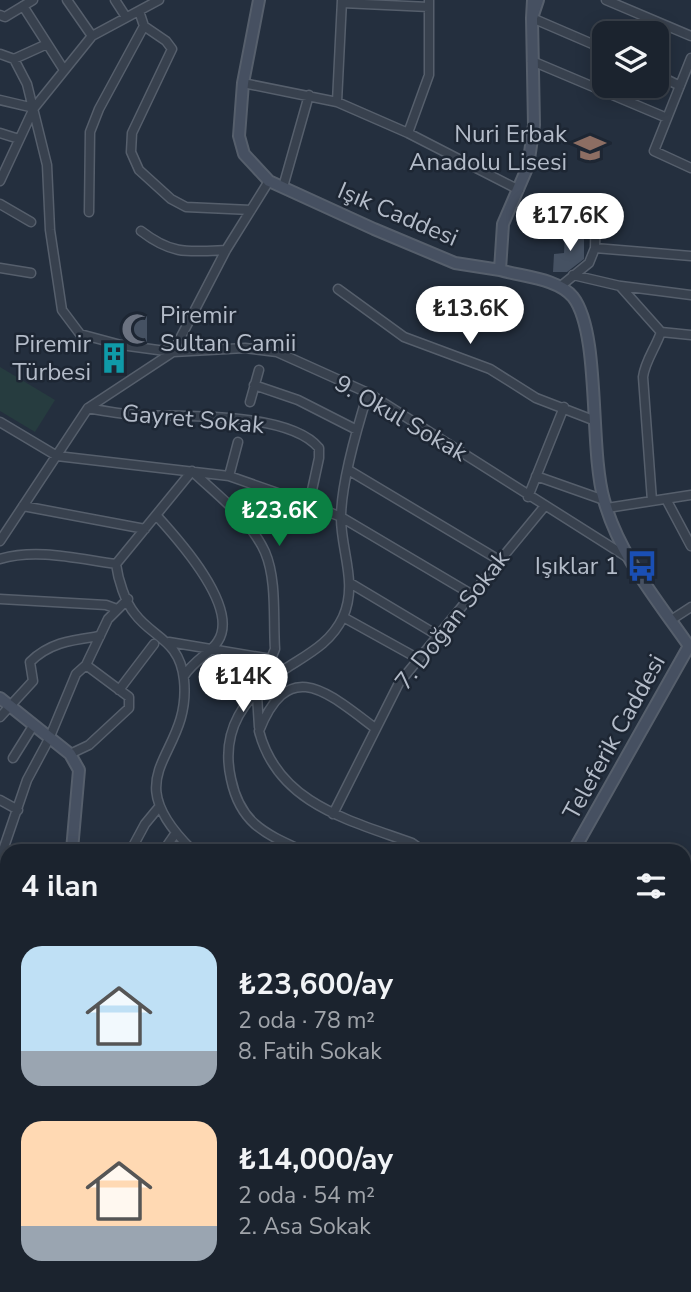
<!DOCTYPE html>
<html lang="tr">
<meta charset="utf-8">
<style>
:root{--surface:#1b232e;--page:#282f3a;--text:#f1f3f6;--muted:#a0a4aa;--line:#39404a;--accent:#0b8043}
body{margin:0;font-family:"Nunito Sans",sans-serif;background:var(--page);color:var(--text);height:100vh;display:flex;flex-direction:column;font-size:26px;white-space:nowrap}
*{box-sizing:border-box;margin:0}
p{font-size:23px;color:var(--muted)}
.icon{flex:none;width:38px;height:38px;fill:none;stroke:currentColor;stroke-width:2;stroke-linecap:round;stroke-linejoin:round}
.map{position:relative;flex:1;overflow:hidden}
.details{position:absolute;left:0px;top:844px;width:691px;height:450px;display:flex;flex-direction:column;background:var(--surface);border-radius:21px 21px 0 0;box-shadow:0 4px 18px #0003,0 0 0 2px var(--line)}
.details>*{flex:none}
.fabs{position:absolute;left:592px;top:21px;display:grid;gap:14px}
.fabs a{display:grid;place-items:center;width:77px;height:77px;border-radius:14px;background:var(--surface);box-shadow:0 4px 18px #0003,0 0 0 2px var(--line);font-size:35px}
.price{position:absolute;translate:-50% -60px;padding:0 16px;border-radius:24px;background:#fff;color:#222;font-size:23px;line-height:46px;filter:drop-shadow(0 2px 4px #0008)}
.price::after{content:'';position:absolute;left:50%;top:42px;width:21px;height:16px;margin-left:-10px;background:inherit;clip-path:polygon(0 0,100% 0,50% 100%)}
.price.current{background:var(--accent);color:#fff}
ul{padding:0;list-style:none}
li{display:flex;align-items:center;gap:21px;height:175px;padding:0 21px}
li span{display:grid;place-items:center;flex:none;width:196px;height:140px;border-radius:21px;color:#555}
li>.icon{margin-inline-start:auto}
span .icon{width:84px;height:84px;fill:#fffc;stroke-width:1}
li b{font-size:30px}
h2{display:flex;justify-content:space-between;align-items:center;height:84px;padding:0 21px;font-size:30px}
.map>svg:first-child{display:block}
.green{fill:#263c3f}
.building{fill:#455162}
.lines{fill:none;stroke-linecap:round;stroke-linejoin:round}
.minor-casing{stroke:#565f6c;stroke-width:11}
.secondary-casing{stroke:#565f6c;stroke-width:14}
.minor{stroke:#38414e;stroke-width:8}
.secondary{stroke:#465061;stroke-width:10}
.labels{text-anchor:middle;dominant-baseline:central;stroke-width:5;stroke-linejoin:round;paint-order:stroke}
.poi-label{font-size:24px;fill:#b4bcc9;stroke:#1d2633;text-anchor:end}
.street-label{font-size:24px;fill:#b4bcc9;stroke:#1d2633}
</style>
<div class="map">
<svg width="691" height="1292" viewBox="0 0 691 1292">
<rect width="100%" height="100%" fill="#242f3e"/>
<path class="green" d="M0,367L55,400L35,432L0,411Z"/>
<path class="building" d="M584,232V259L567,272H553L554,254L564,253L565,234Z
M127,316H147V342L127,339Z"/>
<g class="lines">
<defs>
<path id="minor" d="M67,0L92,36
M115,0L126,17
M606,0L691,36
M342,3L429,7
M23,6L64,70
M0,15L5,17L33,0
M532,18L604,49
M144,26L166,41L172,49L132,133L131,152L139,170L171,199L186,207L251,210
M0,54L14,59L27,84L47,165L50,230L62,310L80,334L121,345L173,352L245,348L277,352L368,393L627,557
M691,58L654,151L691,168
M14,59L47,44
M532,61L667,118
M656,74L680,86
M243,83L337,102L408,133L519,190
M0,100L34,108
M337,102L342,0
M0,133L19,139
M408,133L429,75V0
M0,181L34,108L92,36L159,0
M283,187L309,95
M0,204L31,222
M89,212L90,132L99,109L144,26L139,11
M141,231C172,255 188,252 226,250
M595,248L596,208
M0,268L31,273
M573,275L620,286L661,332L691,335
M562,285L589,263L595,248L691,256
M621,286L691,295
M338,289L404,337L490,369L536,398L593,420
M254,385L298,400L357,430
M250,402L259,370
M88,408C104,411 121,414 137,415C182,417 288,411 319,448V458L309,504
M0,422L57,456L229,476L309,504L341,517L471,594
M350,471L499,560
M229,476L238,442
M536,476L604,500
M528,497L564,407
M666,499L691,546
M652,501L643,377C645,361 655,349 661,332
M23,506L145,529
M607,508L691,495
M156,515C177,538 240,607 218,641C211,653 195,659 184,676
M0,541L88,408L173,352L226,250L269,181
M0,559C37,548 78,559 116,564
M116,564L192,471C217,495 250,519 265,552C277,580 273,619 275,649L271,659L169,642
M116,564C118,579 125,602 135,614C153,638 180,640 184,680C192,758 112,771 192,850
M350,583L437,635
M0,599L106,605L117,609
M343,617L417,658
M671,620L691,607
M119,690L154,644
M257,695L259,727
M0,717L33,681L30,662C50,642 73,640 100,636
M375,728C328,693 289,655 259,731C278,804 349,820 412,843L422,850
M70,754L89,745L129,708V697L86,665
M13,758L33,726
M0,800L18,810
M333,814L399,683L544,507
M131,850L145,824L159,807
M164,850L175,834
M301,850C263,833 240,822 231,779C220,730 244,696 285,669C308,654 331,643 343,617C358,584 341,551 341,518C341,485 358,425 368,393
M0,859L27,780L49,739L76,674L86,665L108,619L128,599
M0,935L7,940
M684,969L689,963L686,944
M0,974L7,981
M0,1021L7,1016
M0,1071L7,1067
M0,1163L7,1156
M684,1189L691,1176
M0,1193L7,1200
M684,1236L691,1239
M225,1292V1286
M397,1292L398,1286
M608,1292L619,1286"/>
<path id="secondary" d="M259,0L243,83L239,136L244,154L269,181L374,229L455,263L500,270
M533,0L532,18L538,0
M532,18L534,125L528,166L503,224L500,270C523,277 557,278 573,297C601,333 589,449 604,500C619,555 657,600 689,646L574,850
M0,698L70,754L79,770L72,850
M684,944L691,942
M0,1221L7,1226
M142,1286L159,1292
M583,1286L608,1292"/>
</defs>
<use href="#minor" class="minor-casing"/>
<use href="#secondary" class="secondary-casing"/>
<use href="#minor" class="minor"/>
<use href="#secondary" class="secondary"/>
</g>
<defs>
<symbol id="school-bare" viewBox="-9 -9 18 18"><path d="M0-5L7-2L0 1L-7-2ZM-4 1L0 2.5L4 1V4Q0 6-4 4Z" fill="#8d6e63" stroke="#1d2633" stroke-width="2.5" paint-order="stroke"/></symbol>
<symbol id="mosque-bare" viewBox="-9 -9 18 18"><path d="M3.5-4.9A6 6 0 1 0 3.5 4.9A5 5 0 1 1 3.5-4.9Z" fill="#6b7280" stroke="#1d2633" stroke-width="2.5" paint-order="stroke"/></symbol>
<symbol id="building-bare" viewBox="-9 -9 18 18"><path d="M-4-6H4V6H1V3H-1V6H-4ZM-2.5-4.3h1.7v1.8h-1.7ZM.8-4.3h1.7v1.8H.8ZM-2.5-1h1.7V.8h-1.7ZM.8-1h1.7V.8H.8Z" fill="#0f9aa8" stroke="#1d2633" stroke-width="2.5" paint-order="stroke"/></symbol>
<symbol id="bus-bare" viewBox="-9 -9 18 18"><path d="M-5-6H5V4H4V6H2V4H-2V6H-4V4H-5ZM-3.5-4V0h7V-4ZM-3.5 1.2v1.5H-2V1.2ZM2 1.2v1.5H3.5V1.2Z" fill="#1a4fb4" stroke="#1d2633" stroke-width="2.5" paint-order="stroke"/></symbol>
</defs>
<g fill-rule="evenodd">
<use href="#school-bare" x="568" y="126" width="44" height="44"/>
<use href="#mosque-bare" x="115" y="307" width="44" height="44"/>
<use href="#building-bare" x="92" y="336" width="44" height="44"/>
<use href="#bus-bare" x="620" y="544" width="44" height="44"/>
</g>
<g class="labels">
<g class="poi-label">
<text x="567" y="134">Nuri Erbak<tspan x="567" dy="28">Anadolu Lisesi</tspan></text>
<text x="160" y="315" text-anchor="start">Piremir<tspan x="160" dy="28">Sultan Camii</tspan></text>
<text x="91" y="344">Piremir<tspan x="91" dy="28">Türbesi</tspan></text>
<text x="619" y="566">Işıklar 1</text>
</g>
<g class="street-label">
<text transform="translate(398 214) rotate(23)">Işık Caddesi</text>
<text transform="translate(401 418) rotate(30)">9. Okul Sokak</text>
<text transform="translate(193 419) rotate(5)">Gayret Sokak</text>
<text transform="translate(452 620) rotate(-52)">7. Doğan Sokak</text>
<text transform="translate(614 737) rotate(-61)">Teleferik Caddesi</text>
</g>
</g>
</svg>
<div class="fabs">
<a><svg class="icon" aria-label="layers" viewBox="0 0 24 24"><path d="M12 4l9 5-9 5-9-5zM3 14l9 5 9-5"/></svg></a>
</div>
<b class="price" style="left:570px;top:253px">₺17.6K</b>
<b class="price" style="left:470px;top:346px">₺13.6K</b>
<b class="price current" style="left:279px;top:548px">₺23.6K</b>
<b class="price" style="left:243px;top:714px">₺14K</b>
<section class="details">
<h2>4 ilan<svg class="icon" aria-label="filters" viewBox="0 0 24 24"><path d="M4 7h16M4 17h16"/><circle cx="9" cy="7" r="2"/><circle cx="15" cy="17" r="2"/></svg></h2>
<ul>
<li><span style="background:linear-gradient(#bfe0f5 75%,#9aa5b1 0)"><svg class="icon" aria-label="home" viewBox="0 0 24 24"><path d="M3 11l9-7 9 7M6 9v11h12V9"/></svg></span><div><b>₺23,600/ay</b><p>2 oda · 78 m²</p><p>8. Fatih Sokak</p></div></li>
<li><span style="background:linear-gradient(#ffd9b3 75%,#9aa5b1 0)"><svg class="icon" aria-label="home" viewBox="0 0 24 24"><path d="M3 11l9-7 9 7M6 9v11h12V9"/></svg></span><div><b>₺14,000/ay</b><p>2 oda · 54 m²</p><p>2. Asa Sokak</p></div></li>
</ul>
</section>
</div>
